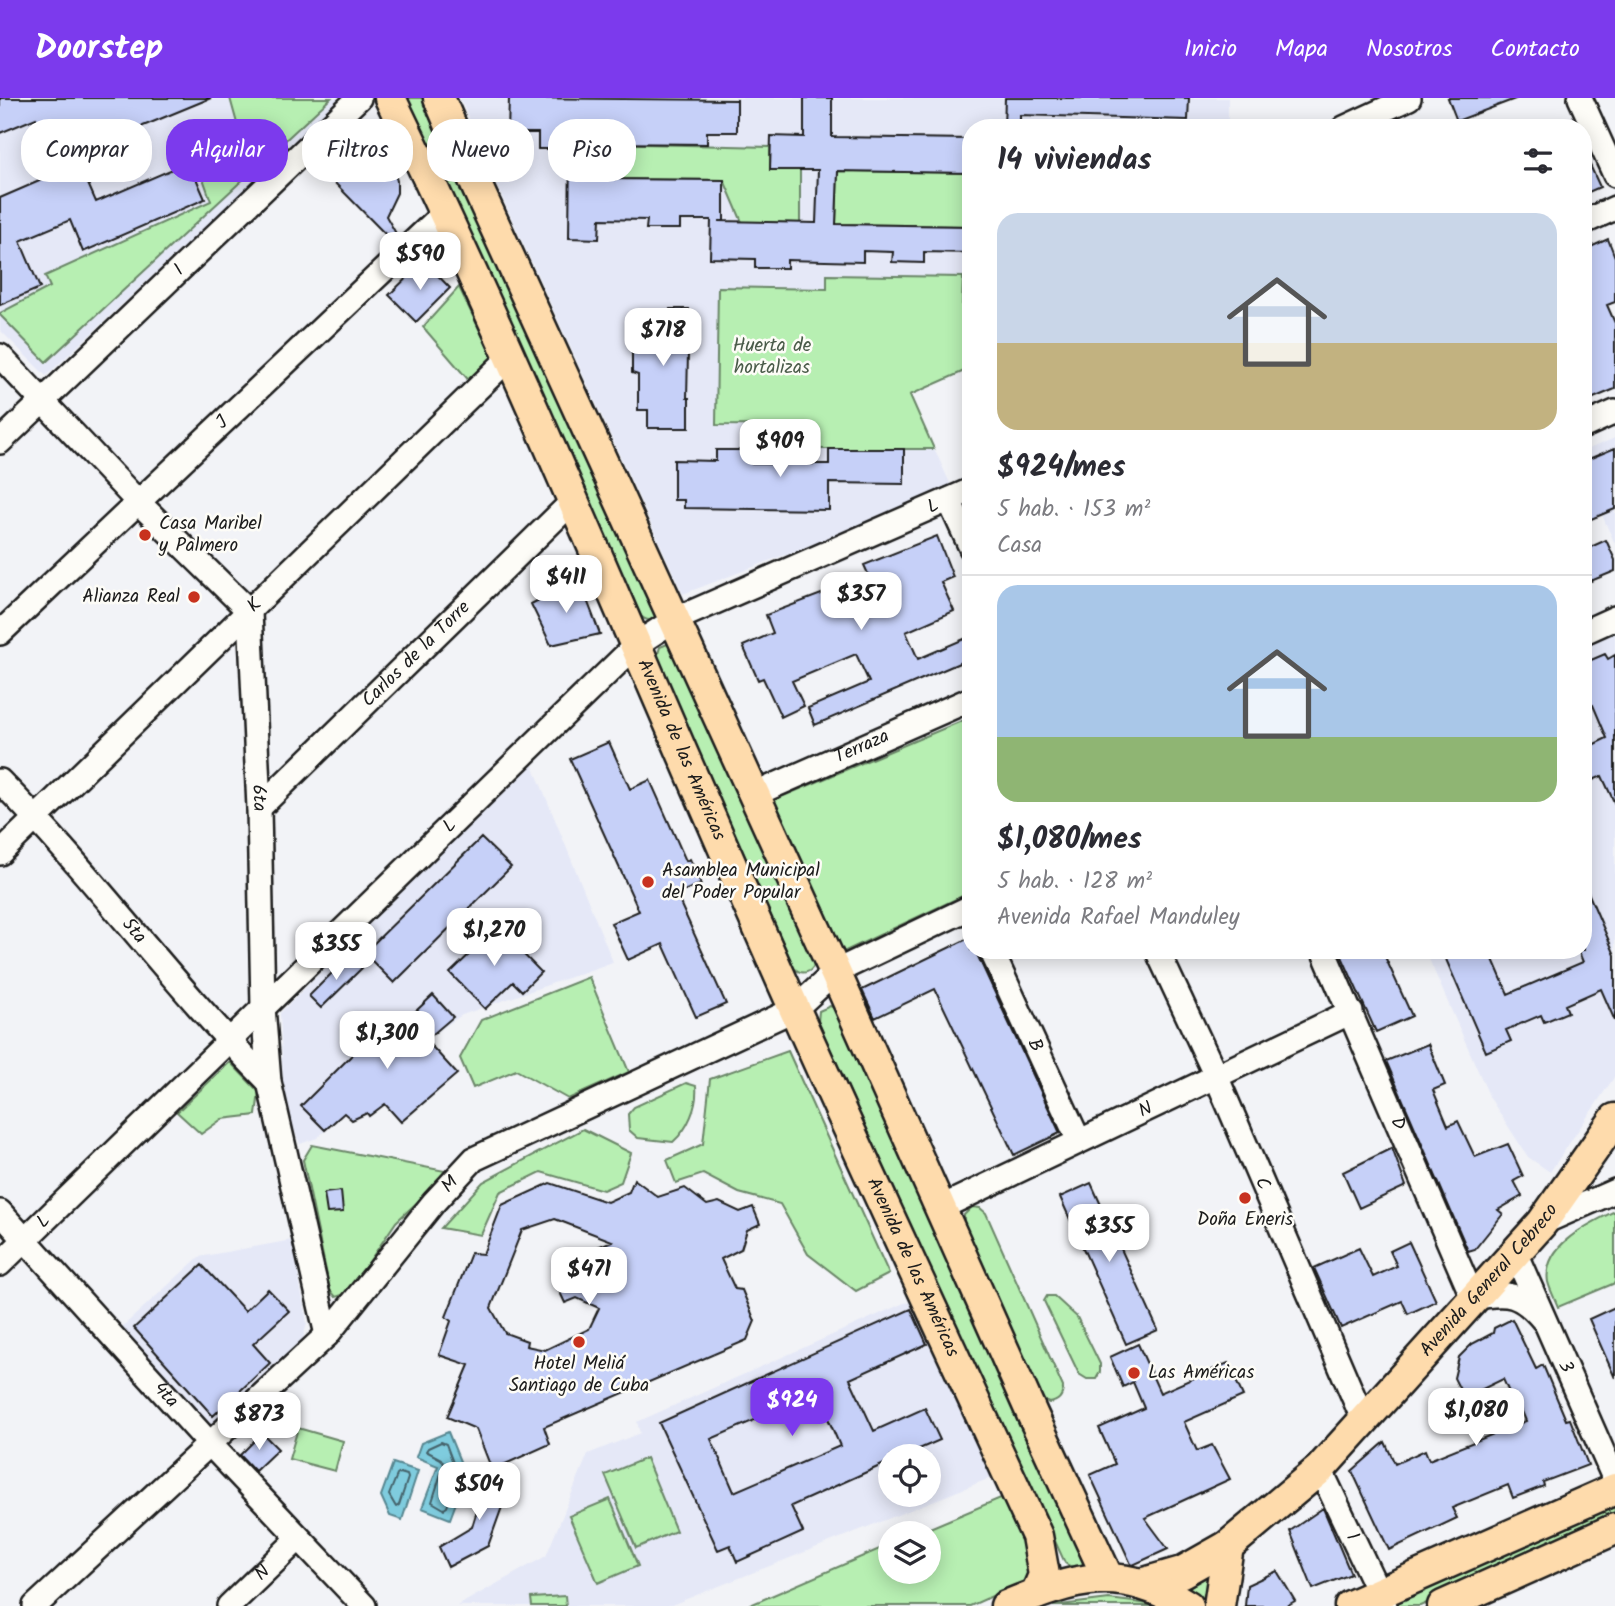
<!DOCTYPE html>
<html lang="es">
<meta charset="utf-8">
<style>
:root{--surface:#fff;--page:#f7f7f7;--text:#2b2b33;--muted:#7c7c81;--line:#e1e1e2;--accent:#7c3aed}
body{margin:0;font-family:Kalam,sans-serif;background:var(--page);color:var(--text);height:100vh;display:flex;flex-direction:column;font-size:26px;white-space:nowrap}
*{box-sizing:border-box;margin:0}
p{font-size:23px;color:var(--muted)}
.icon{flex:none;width:38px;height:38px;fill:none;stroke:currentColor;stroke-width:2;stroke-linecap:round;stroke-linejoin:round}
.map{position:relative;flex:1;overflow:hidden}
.sheet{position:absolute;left:962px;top:21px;width:630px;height:840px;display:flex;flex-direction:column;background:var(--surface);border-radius:28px;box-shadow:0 4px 18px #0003}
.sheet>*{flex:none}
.top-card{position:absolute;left:21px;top:21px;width:665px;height:63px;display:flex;gap:14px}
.tools{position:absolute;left:878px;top:1346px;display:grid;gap:14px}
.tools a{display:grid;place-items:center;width:63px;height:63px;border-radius:50%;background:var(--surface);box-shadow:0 4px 18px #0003;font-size:35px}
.price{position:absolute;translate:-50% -60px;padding:0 16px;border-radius:14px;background:#fff;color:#222;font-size:23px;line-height:46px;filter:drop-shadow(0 2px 4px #0008)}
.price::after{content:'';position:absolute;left:50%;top:42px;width:21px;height:16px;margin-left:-10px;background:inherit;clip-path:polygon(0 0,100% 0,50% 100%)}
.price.active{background:var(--accent);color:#fff}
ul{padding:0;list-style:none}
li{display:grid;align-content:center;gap:14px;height:371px;padding:0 35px}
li+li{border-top:2px solid var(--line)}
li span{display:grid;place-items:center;height:217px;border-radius:21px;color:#555}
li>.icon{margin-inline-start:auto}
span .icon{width:126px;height:126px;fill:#fffc;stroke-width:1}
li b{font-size:30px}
h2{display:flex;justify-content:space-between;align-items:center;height:84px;padding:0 35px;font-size:30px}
.pill{padding:0 24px;border-radius:28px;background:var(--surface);box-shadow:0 4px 18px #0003;font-size:24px;line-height:63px}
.pill.active{background:var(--accent);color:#fff}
header{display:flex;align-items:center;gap:42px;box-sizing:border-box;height:98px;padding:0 35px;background:var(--accent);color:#fff}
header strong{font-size:33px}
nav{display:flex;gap:38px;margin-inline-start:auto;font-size:24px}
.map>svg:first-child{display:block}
.built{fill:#e5e8f7;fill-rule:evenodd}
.green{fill:#b7efb2;stroke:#6a8667;stroke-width:2}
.water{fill:#7fccde;stroke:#578690;stroke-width:2}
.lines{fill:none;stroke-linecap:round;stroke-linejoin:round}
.shore{stroke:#44626a;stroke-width:2}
.building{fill:#c6d0f8;stroke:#1c1c1c;stroke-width:2;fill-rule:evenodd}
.minor-casing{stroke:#1c1c1c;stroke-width:28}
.major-casing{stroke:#1c1c1c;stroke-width:35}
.minor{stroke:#fdfcf7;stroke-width:23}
.major{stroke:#fedbac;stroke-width:30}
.poi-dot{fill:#c8321e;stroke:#fdfcf7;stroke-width:2.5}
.labels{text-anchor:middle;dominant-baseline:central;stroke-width:5;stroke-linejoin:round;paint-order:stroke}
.street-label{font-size:19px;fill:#1c1c1c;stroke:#fdfcf7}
.park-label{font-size:19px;fill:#4a5b49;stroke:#fdfcf7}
.poi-label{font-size:19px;fill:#1c1c1c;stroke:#fdfcf7;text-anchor:start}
</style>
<header>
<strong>Doorstep</strong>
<nav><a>Inicio</a><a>Mapa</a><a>Nosotros</a><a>Contacto</a></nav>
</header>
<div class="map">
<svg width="1615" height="1508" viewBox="0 0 1615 1508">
<rect width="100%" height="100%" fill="#f2f3f7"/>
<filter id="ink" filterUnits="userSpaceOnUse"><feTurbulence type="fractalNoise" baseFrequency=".0143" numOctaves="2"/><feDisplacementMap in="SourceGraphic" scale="14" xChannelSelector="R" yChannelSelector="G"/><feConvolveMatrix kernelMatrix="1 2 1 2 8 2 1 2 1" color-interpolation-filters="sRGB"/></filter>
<g filter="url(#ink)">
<path class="built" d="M0,0H342L46,278L0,232Z
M460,0H1228V21L1223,30H971V270L910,297L953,392L683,496L507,110Z
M1615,340V446L1584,377V353Z
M1615,535V978L1550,1074L1528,1059L1490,1000L1425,852H1584V549Z
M532,665L613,864L462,917L428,940L317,1040L300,1046L284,1007L280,915Z
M292,1142L307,1225L301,1248L215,1331L121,1230L199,1159Z
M925,1203L1003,1375L669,1508H457L546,1458L588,1356L640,1335L637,1324L904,1205ZM891,1358H929V1396H891Z"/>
<path class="green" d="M230,0H331L46,264L0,217V215L50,189L45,178L211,103L193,52L238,29Z
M407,0H429L658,517C653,523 647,524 641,518Z
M601,45L770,49V71L800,72V125L742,124L724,82L600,81Z
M838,73L971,75V128L836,126Z
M827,177L963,179L962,206H971V270L910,297L934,351H814V328L716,327L718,189L827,191Z
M459,189L493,260L471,285L423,229Z
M670,545L815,862C814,875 802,878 794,870L657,559L660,549Z
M971,619V794L839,856L774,702Z
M589,879L629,974L568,1001L516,972L473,990L460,960L481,922Z
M830,908L837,911L1085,1463C1080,1470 1072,1471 1065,1465L818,924L819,913Z
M788,953L889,1176L856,1193L808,1156L780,1106L739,1095L703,1076L676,1085L667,1062L703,1046L710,981Z
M230,964L259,994L256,1017L222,1021L201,1036L177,1014Z
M686,985L696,988C698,1008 688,1031 673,1044L638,1040L629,1032L628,1016L634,1009Z
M583,1031L631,1055L621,1084L603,1092L541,1074L500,1094L481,1137L441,1130L483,1084Z
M312,1047L450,1074L396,1124L348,1195L336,1199L330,1192L303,1062Z
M972,1109L980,1110L986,1115L1063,1289C1063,1299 1058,1304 1049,1305L1042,1301L964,1126V1117Z
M1615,1113V1185L1558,1209C1555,1201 1550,1192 1548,1184C1542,1147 1589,1126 1615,1113Z
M1047,1198H1054L1077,1219L1100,1266V1274L1096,1281H1087L1079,1276L1044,1203Z
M298,1330L343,1343L335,1373L289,1361Z
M646,1360L676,1433L636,1450L605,1377Z
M1010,1396L1037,1459L1030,1481L970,1508H748L891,1446V1474H929V1435H918Z
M610,1401L638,1468L598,1485L569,1418Z
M1612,1408L1615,1410L1614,1424L1420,1508H1395V1501Z
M1213,1469L1207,1506L1169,1488Z
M565,1498L566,1508H532L531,1500Z
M1109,1501L1166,1508H1053Z"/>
<path class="water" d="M448,1334L466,1378L450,1421L422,1410L438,1368L416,1359L421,1345Z
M393,1365L418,1373L402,1422L390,1418L381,1398Z"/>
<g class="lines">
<path class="shore" d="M441,1344L446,1346L458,1378L447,1409L444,1411L432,1404L444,1366L441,1361L426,1353L428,1350Z
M400,1375L407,1377L408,1380L399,1407L396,1409L389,1397L397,1377Z"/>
</g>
<path class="building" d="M0,0H211L75,56L96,104L189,64L205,101L83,154L70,122L20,143L40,190L0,207V100L58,75L36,20L0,35Z
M509,0L737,2V34H707V46L601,45L600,81L724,82V123H719L816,125L818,72H770L771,38L804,39V0H832V39L971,41V75L838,73L836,126L971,128V155L924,154V165L892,164L893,154L863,153V164L787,162V170H755V161L710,160L711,122H680V131H646L647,122L600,121L599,141L569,140L570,51H538V35H508Z
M1005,0H1189L1188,22L1020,17V30H1004Z
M1448,0H1514L1515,1L1457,23Z
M370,35L394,73L397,83V95L386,118L398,139L393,144L328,78Z
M1584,54L1600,89L1584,96Z
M1608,141L1615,159V204L1607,207L1615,225V291L1584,304V152Z
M424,163L450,190L416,224L389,197Z
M670,211H689L687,300H689V330H648V312H638V277L632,275V244H639V214H670Z
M1615,350V411L1584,424V363Z
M829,351H904V386L829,385V412L684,410V402H674V362L716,363V352H752V366H829Z
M937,438L953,479L941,484L954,513L906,534L918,561L971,538V560L815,627L808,610L869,584L856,556L792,583L804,608L781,619L763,580L758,582L743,548L773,535L766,517L869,478L864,467Z
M1606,442L1615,462V473L1591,483L1584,466V452Z
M579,481L600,536L551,547L531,506Z
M1605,556L1608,561L1615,557V706L1602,678L1593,682L1584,663V651L1607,640L1593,607L1584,611V565Z
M609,644L630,691L650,682L686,763L690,761L701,786L676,796L726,906L696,919L663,846L628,862L611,825L639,813L570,661Z
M481,740L511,769L394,885L364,855Z
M1584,785L1615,857V923L1601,891L1565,907L1568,914L1544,924L1541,917L1506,932L1511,943L1486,954L1442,852H1489L1508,896L1583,864L1578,852H1584Z
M495,827L541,874L522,893L513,884L485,911L450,875L478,848L476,846Z
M969,840L971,852H975L1060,1035L1014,1057L935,891L875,920L862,892Z
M1339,852H1382L1412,918L1376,934Z
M350,857L362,870L321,910L309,898Z
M433,897L453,919L426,942L457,976L401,1024L385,1006L369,1018L367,1015L352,1022L344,1015L325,1032L301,1008L390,919L400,928Z
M1428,946L1445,987L1433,992L1448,1028L1458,1023L1475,1059L1508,1046L1523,1078L1514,1083L1522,1098L1498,1112L1503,1116L1475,1151L1468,1153L1386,963Z
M1392,1050L1406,1088L1359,1110L1343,1074Z
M634,1081L658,1099L685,1090L707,1107L719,1104L740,1114L753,1109L760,1126L747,1132L741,1151L721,1161L735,1191L742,1192L755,1223L747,1242L544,1329L550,1346L492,1372L476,1331L447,1319L469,1267L439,1257L451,1223L446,1219L471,1155L483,1156L502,1107L550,1085L607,1104L629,1094ZM555,1121L612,1143L581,1156L572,1183L558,1190L565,1205L577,1200L599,1210L589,1231L545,1252L526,1248L527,1243L505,1235L491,1210L522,1132Z
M1091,1085L1158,1232L1126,1246L1060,1099Z
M341,1093L343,1114L327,1115L324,1095Z
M1409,1144L1436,1203L1408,1216L1402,1203L1341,1230L1314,1170L1359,1150L1373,1179L1397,1168L1390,1153Z
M202,1167L245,1213L268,1191L289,1213L253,1246L270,1265L213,1318L134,1230Z
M1615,1209V1280L1589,1221Z
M911,1211L927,1246L850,1281L874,1333L925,1310L940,1342L903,1358H891V1363L791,1408L803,1434L737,1464L730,1447L718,1452L659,1325ZM817,1295L840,1348L734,1394L711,1341Z
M1512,1221L1536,1271L1543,1267L1566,1322L1570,1321L1588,1367L1543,1384L1544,1388L1513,1400L1508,1387L1452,1410L1457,1420L1389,1452L1352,1373L1385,1344L1395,1366L1425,1352L1429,1362L1526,1323L1516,1299L1512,1301L1503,1281L1464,1300L1454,1280L1459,1259L1472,1246L1493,1235L1494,1230Z
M1138,1246L1160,1295L1228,1265L1243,1298L1184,1324L1197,1353L1212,1347L1230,1381L1145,1420L1168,1451L1133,1467L1131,1466L1090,1377L1115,1366L1099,1330L1144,1310L1133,1284L1123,1289L1110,1259Z
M262,1335L278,1351L255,1373L240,1357Z
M489,1374L512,1381L488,1448L448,1469L439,1449L472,1429Z
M1323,1410L1351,1476L1313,1491L1290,1433Z
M1277,1473L1295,1503L1286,1508H1245L1247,1487Z"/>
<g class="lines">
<defs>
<g id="minor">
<path d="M1580,0L1615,77"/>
<path d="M1344,30L1409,0"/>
<path d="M1584,124L1615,110"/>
<path id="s1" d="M0,258L138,404L250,514L259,710L263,909L269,984L327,1237"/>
<path d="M1584,328L1615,314"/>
<path id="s2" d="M0,344L359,0"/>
<path d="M949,402L971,450"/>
<path d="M1584,534L1615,520"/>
<path id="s3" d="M0,535L445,114"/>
<path id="s4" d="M0,683C95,779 174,889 269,984"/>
<path id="s5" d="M753,697L971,601"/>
<path id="s6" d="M259,710L574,402"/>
<path id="s7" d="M0,755L510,259"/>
<path id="s8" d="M991,852L1079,1043"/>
<path id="s9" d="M1157,852L1216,978L1363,1321"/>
<path id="s10" d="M1323,852L1473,1200C1508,1193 1521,1195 1544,1223"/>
<path id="s11" d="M940,1110L1351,914"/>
<path id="s12" d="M0,1114L209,1345L364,1508"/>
<path d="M1542,1125L1615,1093"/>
<path id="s13" d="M1516,1157L1615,1382"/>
<path id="s14" d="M0,1166L637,546L674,522L971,392"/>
<path id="s15" d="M1320,1371L1385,1508"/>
<path id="s16" d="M35,1508L327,1237L434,1104L474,1061L795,911L835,874L971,809"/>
<path id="s17" d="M229,1508L298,1441"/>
</g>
<g id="major">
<path id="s18" d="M390,0C535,300 659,609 795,912C874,1088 956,1263 1037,1438L1044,1477L1036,1496"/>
<path d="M439,0L478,91L835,874L1033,1318L1108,1480"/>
<path id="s19" d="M1141,1486L1182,1474L1228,1448L1320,1371L1542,1125L1615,1021"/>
<path d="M1006,1508C1074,1480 1120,1465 1188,1508"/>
<path d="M1219,1508L1228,1448"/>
<path d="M1350,1508L1615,1391"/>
<path d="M1443,1508L1615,1431"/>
</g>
</defs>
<use href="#minor" class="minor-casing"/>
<use href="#major" class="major-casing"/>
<use href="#minor" class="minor"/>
<use href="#major" class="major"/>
</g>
</g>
<g class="poi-dot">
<circle cx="145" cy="437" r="7"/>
<circle cx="194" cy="499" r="7"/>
<circle cx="648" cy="784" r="7"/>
<circle cx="1245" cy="1100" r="7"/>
<circle cx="579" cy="1244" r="7"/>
<circle cx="1134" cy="1275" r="7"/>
</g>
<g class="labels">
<g class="street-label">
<text stroke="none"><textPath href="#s2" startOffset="248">I</textPath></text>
<text stroke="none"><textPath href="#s3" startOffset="306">J</textPath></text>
<text stroke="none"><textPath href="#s14" startOffset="1216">L</textPath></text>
<text stroke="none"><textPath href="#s7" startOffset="355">K</textPath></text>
<text stroke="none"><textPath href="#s6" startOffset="220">Carlos de la Torre</textPath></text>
<text stroke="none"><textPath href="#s5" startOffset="119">Terraza</textPath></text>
<text stroke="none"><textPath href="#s18" startOffset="714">Avenida de las Américas</textPath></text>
<text stroke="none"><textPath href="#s1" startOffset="544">6ta</textPath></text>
<text stroke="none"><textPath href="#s14" startOffset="628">L</textPath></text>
<text stroke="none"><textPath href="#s4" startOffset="201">5ta</textPath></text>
<text stroke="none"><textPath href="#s8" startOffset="105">B</textPath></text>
<text stroke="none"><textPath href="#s11" startOffset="228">N</textPath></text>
<text stroke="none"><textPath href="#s10" startOffset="189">D</textPath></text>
<text stroke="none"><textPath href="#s16" startOffset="593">M</textPath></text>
<text stroke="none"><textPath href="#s9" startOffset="256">C</textPath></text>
<text stroke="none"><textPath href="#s14" startOffset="61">L</textPath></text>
<text stroke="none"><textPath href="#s18" startOffset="1281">Avenida de las Américas</textPath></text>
<text stroke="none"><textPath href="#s19" startOffset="469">Avenida General Cebreco</textPath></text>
<text stroke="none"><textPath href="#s13" startOffset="122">3</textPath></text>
<text stroke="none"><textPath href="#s12" startOffset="247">4ta</textPath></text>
<text stroke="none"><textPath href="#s15" startOffset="75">1</textPath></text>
<text stroke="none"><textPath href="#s17" startOffset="47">N</textPath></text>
</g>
<g class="park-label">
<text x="772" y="248">Huerta de<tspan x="772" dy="22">hortalizas</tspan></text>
</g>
<g class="poi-label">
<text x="159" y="426">Casa Maribel<tspan x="159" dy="22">y Palmero</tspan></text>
<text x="180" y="499" text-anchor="end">Alianza Real</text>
<text x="662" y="773">Asamblea Municipal<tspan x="662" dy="22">del Poder Popular</tspan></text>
<text x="1245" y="1122" text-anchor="middle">Doña Eneris</text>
<text x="579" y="1266" text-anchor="middle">Hotel Meliá<tspan x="579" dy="22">Santiago de Cuba</tspan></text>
<text x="1148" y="1275">Las Américas</text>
</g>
</g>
</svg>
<div class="tools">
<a><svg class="icon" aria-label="locate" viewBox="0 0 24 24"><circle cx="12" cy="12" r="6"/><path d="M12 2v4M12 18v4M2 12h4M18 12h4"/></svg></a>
<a><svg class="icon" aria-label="layers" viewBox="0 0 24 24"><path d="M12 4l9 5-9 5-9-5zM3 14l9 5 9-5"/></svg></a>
</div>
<b class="price" style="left:420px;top:194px">$590</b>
<b class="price" style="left:663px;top:270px">$718</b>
<b class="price" style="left:780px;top:381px">$909</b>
<b class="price" style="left:566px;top:517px">$411</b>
<b class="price" style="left:861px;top:534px">$357</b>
<b class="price" style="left:494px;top:870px">$1,270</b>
<b class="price" style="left:336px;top:884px">$355</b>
<b class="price" style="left:387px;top:973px">$1,300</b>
<b class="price" style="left:1109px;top:1166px">$355</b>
<b class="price" style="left:589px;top:1209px">$471</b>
<b class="price active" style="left:792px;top:1340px">$924</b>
<b class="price" style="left:1476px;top:1350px">$1,080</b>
<b class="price" style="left:259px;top:1354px">$873</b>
<b class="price" style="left:479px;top:1424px">$504</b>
<div class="top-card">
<a class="pill">Comprar</a>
<a class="pill active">Alquilar</a>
<a class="pill">Filtros</a>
<a class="pill">Nuevo</a>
<a class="pill">Piso</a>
</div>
<section class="sheet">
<h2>14 viviendas<svg class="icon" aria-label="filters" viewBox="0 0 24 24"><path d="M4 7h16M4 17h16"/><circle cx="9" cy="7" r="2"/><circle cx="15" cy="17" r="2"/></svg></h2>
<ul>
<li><span style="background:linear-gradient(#c9d6e8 60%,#c2b280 0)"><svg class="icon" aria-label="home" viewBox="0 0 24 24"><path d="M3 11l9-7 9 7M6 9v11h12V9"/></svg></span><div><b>$924/mes</b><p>5 hab. · 153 m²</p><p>Casa</p></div></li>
<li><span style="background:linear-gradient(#a9c7e8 70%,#8fb573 0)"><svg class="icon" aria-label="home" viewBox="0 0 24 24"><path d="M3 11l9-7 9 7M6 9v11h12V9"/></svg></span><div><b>$1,080/mes</b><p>5 hab. · 128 m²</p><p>Avenida Rafael Manduley</p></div></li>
</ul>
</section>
</div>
